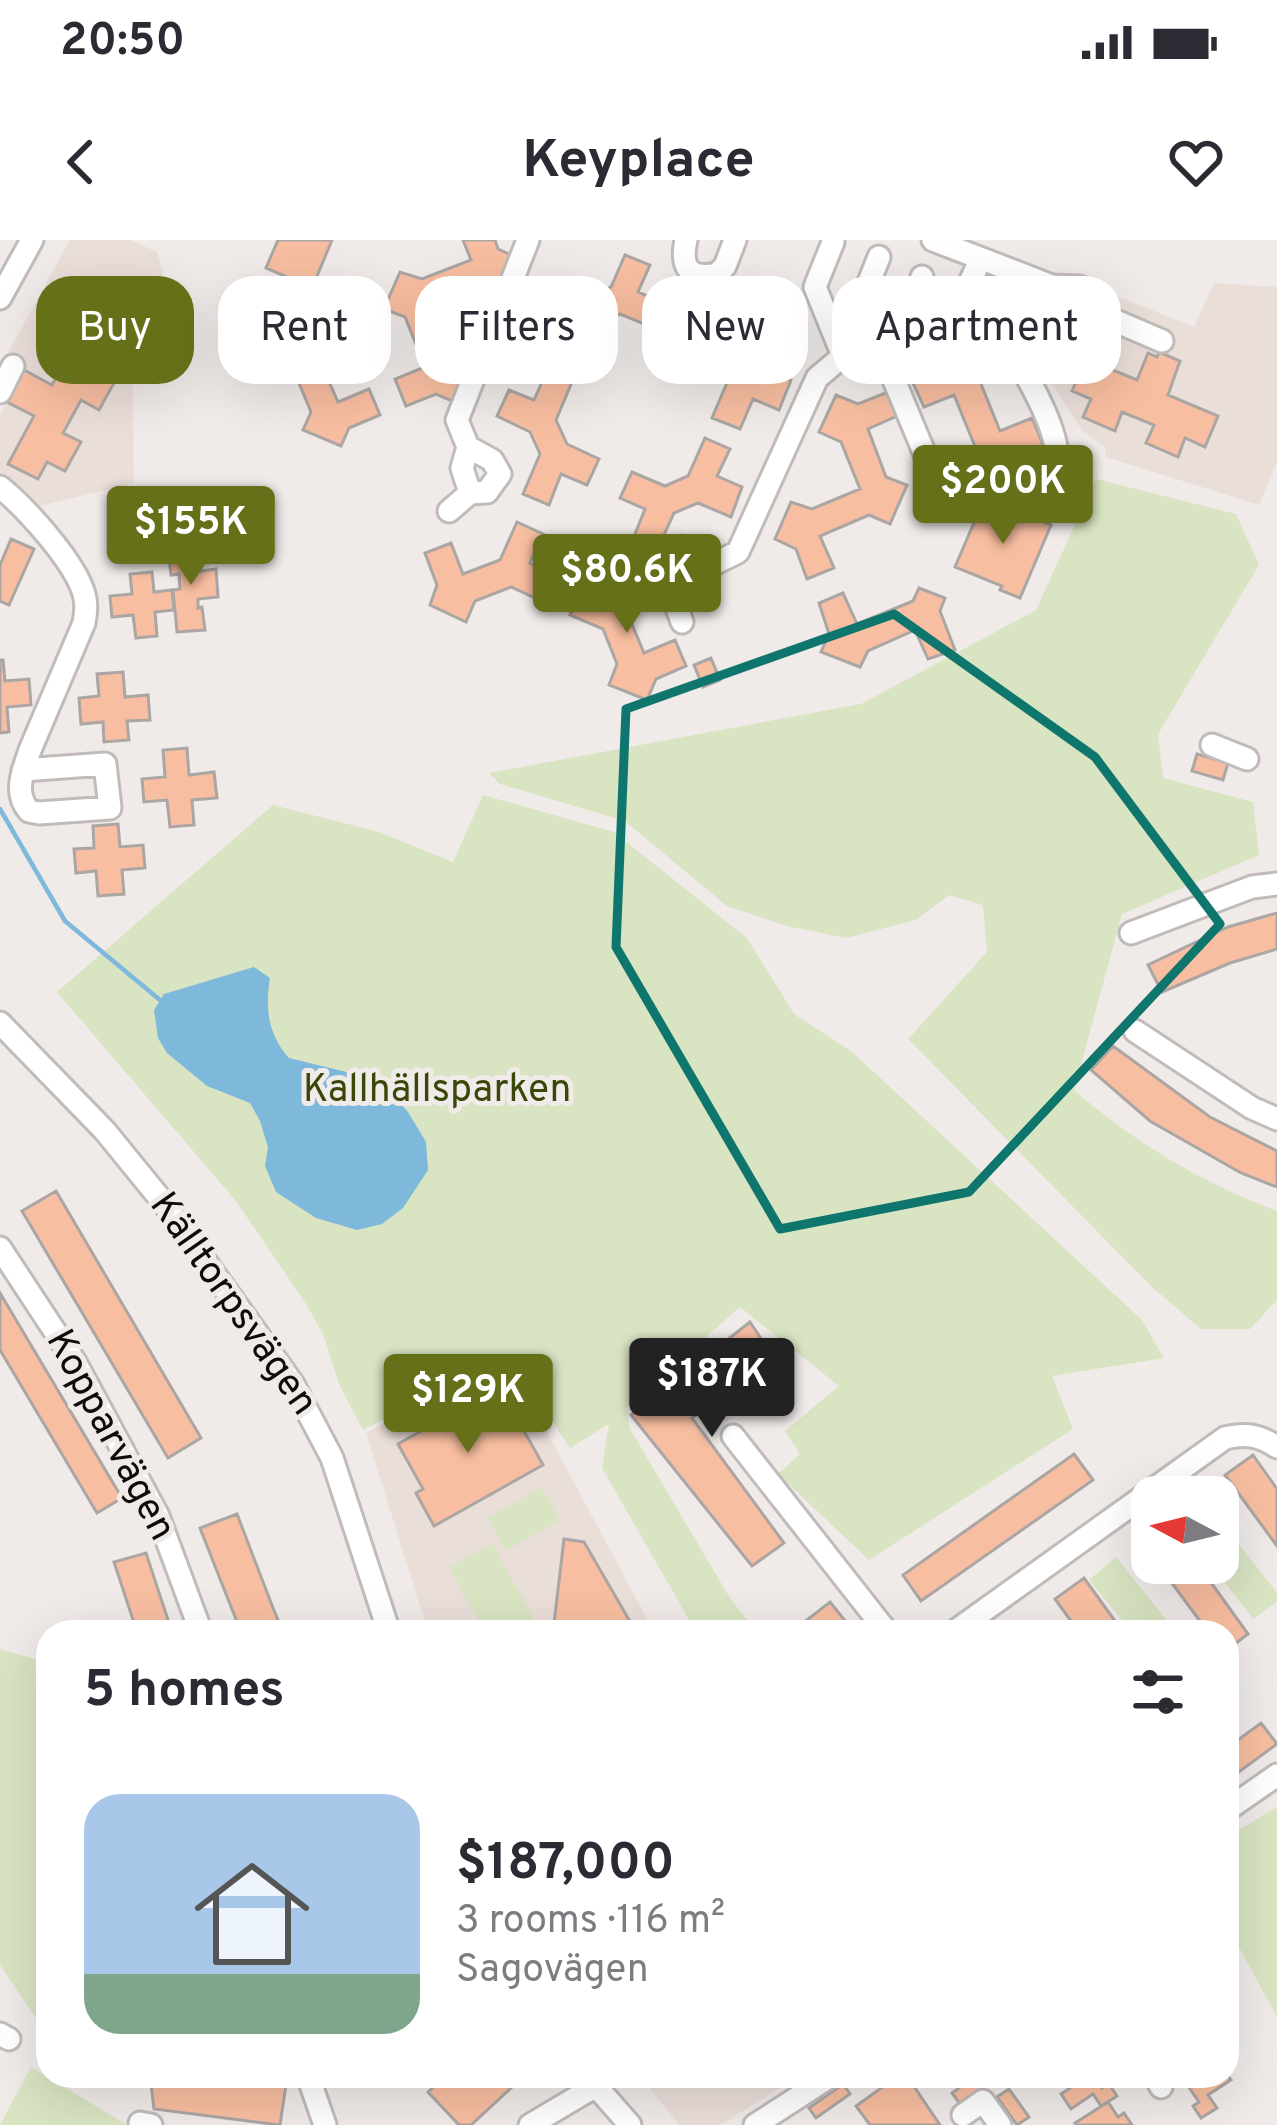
<!DOCTYPE html>
<meta charset="utf-8">
<style>
:root{--surface:#fff;--page:#f7f7f7;--text:#2b2b33;--muted:#7c7c81;--accent:#667019}
body{margin:0;font-family:Overpass,sans-serif;background:var(--page);color:var(--text);height:100vh;display:flex;flex-direction:column;font-size:45px;white-space:nowrap}
*{box-sizing:border-box;margin:0}
p{font-size:39px;color:var(--muted)}
.icon{flex:none;width:66px;height:66px;fill:none;stroke:currentColor;stroke-width:2;stroke-linecap:round;stroke-linejoin:round}
.map{position:relative;flex:1;overflow:hidden}
.side{position:absolute;left:36px;top:1380px;width:1203px;height:468px;display:flex;flex-direction:column;background:var(--surface);border-radius:36px;box-shadow:0 12px 48px #0002}
.side>*{flex:none}
.top-card{position:absolute;left:36px;top:36px;width:1206px;height:108px;display:flex;gap:24px}
.needle{width:78px;rotate:277deg}
.tools{position:absolute;left:1131px;top:1236px;display:grid;gap:24px}
.tools a{display:grid;place-items:center;width:108px;height:108px;border-radius:24px;background:var(--surface);box-shadow:0 12px 48px #0002;font-size:60px}
.price{position:absolute;translate:-50% -102px;padding:0 27px;border-radius:12px;background:var(--accent);color:#fff;font-size:39px;line-height:78px;filter:drop-shadow(0 3px 6px #0008)}
.price::after{content:'';position:absolute;left:50%;top:72px;width:36px;height:27px;margin-left:-18px;background:inherit;clip-path:polygon(0 0,100% 0,50% 100%)}
.price.on{background:#222;color:#fff}
ul{padding:0;list-style:none}
li{display:flex;align-items:center;gap:36px;height:300px;padding:0 48px}
li span{display:grid;place-items:center;flex:none;width:336px;height:240px;border-radius:36px;color:#555}
li>.icon{margin-inline-start:auto}
span .icon{width:144px;height:144px;fill:#fffc;stroke-width:1}
li b{font-size:51px}
h2{display:flex;justify-content:space-between;align-items:center;height:144px;padding:0 48px;font-size:51px}
.chip{padding:0 42px;border-radius:36px;background:var(--surface);box-shadow:0 12px 48px #0002;font-size:42px;line-height:108px}
.chip.on{background:var(--accent);color:#fff}
.status{display:flex;justify-content:space-between;align-items:center;height:84px;padding:0 60px;background:var(--surface);direction:ltr}
.status svg{height:33px;fill:currentColor}
header{display:flex;justify-content:space-between;align-items:center;height:156px;padding:0 48px;background:var(--surface);font-size:54px;font-weight:700}
.map>svg:first-child{display:block}
.built{fill:#eaded9}
.green{fill:#d8e4c2}
.water{fill:#7eb8da}
.lines{fill:none;stroke-linecap:round;stroke-linejoin:round}
.stream{stroke:#7eb8da;stroke-width:4.5}
.building{fill:#f8bea1;stroke:#aba6a4;stroke-width:3}
.minor-casing{stroke:#c1bcba;stroke-width:27}
.minor{stroke:#fff;stroke-width:21}
.marked{fill:none;stroke:#0f766e;stroke-width:9;stroke-linejoin:round}
.labels{text-anchor:middle;dominant-baseline:central;stroke-width:10;stroke-linejoin:round;paint-order:stroke}
.park-label{font-size:39px;fill:#394808;stroke:#f0ebe9}
.street-label{font-size:39px;fill:#0d0c0b;stroke:#f0ebe9}
</style>
<div class="status"><b>20:50</b><svg viewBox="0 0 49 12"><path d="M0 12V9h3v3zM5 12V6h3v6zM10 12V3h3v9zM15 12V0h3v12zM26 1h20v11H26zM47 4h2v5h-2z"/></svg></div>
<header><svg class="icon" aria-label="back" viewBox="0 0 24 24"><path d="M15 5l-7 7 7 7"/></svg>Keyplace<svg class="icon" aria-label="heart" viewBox="0 0 24 24"><path d="M12 20l-8-8c-3-5 5-10 8-4 3-6 11-1 8 4z"/></svg></header>
<div class="map">
<svg width="1277" height="1885" viewBox="0 0 1277 1885">
<rect width="100%" height="100%" fill="#f0ebe9"/>
<path class="built" d="M70,0H130L157,12L163,34L132,92L134,243L40,266L0,234V175L23,132L3,122Z
M1214,43L1277,47V223L1259,265L1106,217L1105,207L1082,190L1045,133L1067,80L1090,89L1107,52L1194,87Z
M507,1117L654,1392H428L366,1193Z
M640,1836H800L720,1885H679Z"/>
<path class="green" d="M1096,239L1236,274L1259,325L1158,494L1163,538L1253,562L1259,615L1122,674L1074,850C1134,902 1202,943 1277,971V1060L1250,1089H1201L1152,1047L908,799L987,712L983,665L949,655L916,680L846,698L787,686L727,666L625,581L500,544L489,533L861,464L1036,370Z
M483,555L614,592L747,698L794,774L851,811L1142,1080L1164,1118L1052,1136L1073,1189L869,1320L778,1234L800,1214L785,1191L839,1146L740,1067L626,1168L630,1189L730,1358L756,1392H696L602,1228L609,1184L570,1208L509,1115L363,1190L339,1144L323,1094L306,1064L236,961L57,752L273,565L379,592L453,622Z
M542,1247L560,1280L506,1311L487,1278Z
M1218,1277L1277,1353V1362L1253,1379L1210,1323H1218Z
M492,1303L541,1392H485L449,1327Z
M1116,1317L1176,1392H1132L1089,1340Z
M0,1409L48,1423V1796L0,1725Z
M1277,1567V1777L1227,1685V1625L1234,1593Z
M31,1827L127,1885H0Z"/>
<path class="water" d="M254,727L270,738C265,768 268,795 289,818L367,837L389,850L408,872L426,902L428,930L403,968L382,984L357,990L316,978L276,952L265,926L268,907L260,881L250,863L207,846L167,813L158,798L154,770L164,754Z"/>
<g class="lines">
<path class="stream" d="M0,569L65,681L160,760"/>
</g>
<path class="building" d="M278,0H332L312,48L266,28Z
M463,0H495L498,9L518,18L503,55L482,47L431,67L450,116L473,125L457,163L436,154L406,166L395,139L425,127L405,77L384,69L400,32L422,39L471,20Z
M625,15L650,25L638,52L669,65L659,90L620,74L596,84L580,120L555,111L567,78L543,68L555,42L587,56L611,47Z
M1029,55L1048,63L1038,86L1020,78Z
M736,58L759,68L746,100L755,125L791,140L779,170L753,159L740,189L712,178L729,138L720,115L683,99L694,74L724,87Z
M294,80L319,91L313,105L338,162L369,149L380,175L349,188L341,206L303,190L311,172L291,124L260,136L250,109L288,94Z
M77,98L107,114L97,132L115,141L99,170L81,160L63,193L81,202L65,231L47,222L38,239L8,224L34,176L7,162L24,130L52,145Z
M952,108L989,124L981,144L1000,191L1032,178L1043,205L1003,220L998,234L971,223L976,209L954,155L924,167L912,141L943,128Z
M1159,112L1180,121L1168,155L1218,176L1205,207L1185,198L1178,217L1146,203L1154,185L1122,172L1115,191L1083,177L1091,159L1072,151L1086,119L1137,140L1148,113L1157,117Z
M547,131L572,142L556,180L567,204L599,219L587,245L561,234L549,265L523,254L540,214L530,192L497,176L509,150L534,160Z
M888,152L897,176L868,189L886,237L907,245L890,284L869,275L820,296L834,328L807,339L796,309L775,299L791,262L812,269L860,249L841,202L819,192L836,155L858,164Z
M705,198L730,209L717,236L742,247L731,277L698,263L674,273L657,310L633,299L645,269L620,258L632,232L665,246L688,236Z
M985,257L1051,285L1020,358L1000,350L1002,346L955,327Z
M517,282L543,294L530,323L550,332L552,329L561,334L554,350L550,349L544,362L511,347L475,361L466,382L430,365L437,345L425,313L451,303L463,334L500,320Z
M11,299L34,309L9,365L0,361V325Z
M199,307L201,331L216,329L218,357L198,359V368L202,367L205,390L177,392L173,350L180,349L179,334L171,335L168,310Z
M620,328L645,339L629,377L644,413L675,400L686,426L656,439L647,460L609,445L617,424L603,389L570,375L582,348L606,358Z
M152,332L154,352L172,350L174,370L155,372L157,396L136,398L133,375L112,377L110,356L132,354L130,334Z
M919,348L945,358L940,371L955,410L928,419L915,390L868,411L860,427L821,412L829,394L819,363L843,353L857,384L913,361Z
M711,418L720,440L703,447L694,425Z
M0,420H3L5,441L29,439L31,465L7,467L9,492L0,493Z
M123,432L125,457L148,455L150,480L127,481L129,500L104,502L103,482L81,484L79,458L99,456L97,434Z
M187,508L189,535L214,532L217,558L192,560L194,585L170,587L167,560L144,562L142,539L165,537L163,510Z
M1197,514L1228,523L1223,540L1192,531Z
M118,584L120,607L143,605L145,628L122,630L124,654L98,656L96,631L76,633L74,609L94,608L93,586Z
M1277,673V709L1230,723L1162,752L1148,725L1228,687Z
M1113,806L1210,877L1277,911V947L1241,933L1150,881L1091,830Z
M56,951L201,1198L168,1218L22,971Z
M0,1053L122,1258L97,1273L0,1110Z
M750,1082L773,1117L692,1178L784,1303L752,1326L631,1175Z
M491,1151L506,1177L514,1173L543,1225L434,1286L416,1253L423,1249L398,1204L430,1186L426,1179L453,1164L456,1170Z
M1074,1214L1093,1240L921,1361L903,1335Z
M1253,1215L1277,1249V1306L1225,1235Z
M237,1274L273,1368L283,1392H241L200,1288Z
M564,1299L584,1302L636,1392H553Z
M146,1313L172,1392H137L114,1322Z
M1157,1323H1197L1248,1394L1227,1410V1392H1208Z
M1084,1338L1123,1392H1079L1055,1359Z
M830,1362L854,1392H810L803,1383Z
M1261,1483L1277,1504L1236,1534L1227,1521V1508Z
M1227,1835L1231,1840L1208,1855L1217,1868L1201,1878L1193,1866L1199,1862L1188,1846L1203,1836Z
M150,1836H218L286,1845L280,1885L154,1869Z
M446,1836H524L471,1885H459L428,1852Z
M898,1836H907L940,1885H870L856,1866Z
M975,1836H998L960,1864L952,1853Z
M1089,1836H1094L1102,1848L1109,1844L1117,1856L1101,1866L1093,1854L1071,1869L1061,1854Z
M843,1844L850,1854L816,1878L809,1868Z
M1009,1849L1029,1877L1017,1885L997,1857Z
M1108,1862L1118,1877L1124,1873L1132,1885H1077L1075,1883Z"/>
<g class="lines">
<defs>
<path id="minor" d="M686,0C680,27 689,40 717,34L725,26L735,0
M933,0L1052,46L1080,47L1097,73L1162,101
M833,2L815,47L843,116
M879,17L867,47L887,101
M922,37L913,62L928,88
M0,58L32,0
M959,67C974,79 990,91 1004,104C1024,126 1056,186 1057,216L1034,248
M879,104L931,229
M0,152L13,126
M468,207L492,220L500,234L487,252L470,253L462,228L468,207L457,180L528,0
M0,247C26,268 75,322 84,354C87,364 86,373 84,383L30,510C23,532 13,552 29,571L39,573L110,568L105,524L23,530
M449,271L470,253
M669,346L668,317L680,307L701,330
M682,382L669,346L738,312L817,138L843,116L937,85L959,67L980,20
M1212,505L1247,519
M1131,693L1252,647L1277,644
M0,783L105,891L162,961L293,1144L332,1218L389,1392
M1135,791L1252,868L1277,879
M0,1008L75,1122L158,1276L201,1392
M733,1196L887,1392
M954,1392L1225,1198C1246,1193 1259,1195 1277,1207
M1227,1570L1277,1535
M0,1794L9,1799
M308,1836L325,1885
M587,1836L630,1885
M1155,1836L1161,1847
M963,1875L983,1861L1000,1885
M140,1883L151,1885
M530,1885L596,1846
M755,1885L831,1836"/>
</defs>
<use href="#minor" class="minor-casing"/>
<use href="#minor" class="minor"/>
</g>
<path class="marked" d="M894,374L1095,517L1220,684L969,952L780,989L616,707L626,469Z"/>
<g class="labels">
<g class="park-label">
<text x="437" y="851">Kallhällsparken</text>
</g>
<g class="street-label">
<text transform="translate(232 1065) rotate(55)">Källtorpsvägen</text>
<text transform="translate(109 1196) rotate(62)">Kopparvägen</text>
</g>
</g>
</svg>
<div class="tools">
<a><svg class="needle" viewBox="-14 -14 28 28"><path d="M0-13l5 13h-10z" fill="#e53935"/><path d="M0 13l5-13h-10z" fill="#7c7c81"/></svg></a>
</div>
<b class="price" style="left:1003px;top:307px">$200K</b>
<b class="price" style="left:191px;top:348px">$155K</b>
<b class="price" style="left:627px;top:396px">$80.6K</b>
<b class="price on" style="left:712px;top:1200px">$187K</b>
<b class="price" style="left:468px;top:1216px">$129K</b>
<div class="top-card">
<a class="chip on">Buy</a>
<a class="chip">Rent</a>
<a class="chip">Filters</a>
<a class="chip">New</a>
<a class="chip">Apartment</a>
</div>
<section class="side">
<h2>5 homes<svg class="icon" aria-label="filters" viewBox="0 0 24 24"><path d="M4 7h16M4 17h16"/><circle cx="9" cy="7" r="2"/><circle cx="15" cy="17" r="2"/></svg></h2>
<ul>
<li><span style="background:linear-gradient(#a9c7e8 75%,#7fa58c 0)"><svg class="icon" aria-label="home" viewBox="0 0 24 24"><path d="M3 11l9-7 9 7M6 9v11h12V9"/></svg></span><div><b>$187,000</b><p>3 rooms · 116 m²</p><p>Sagovägen</p></div></li>
</ul>
</section>
</div>
